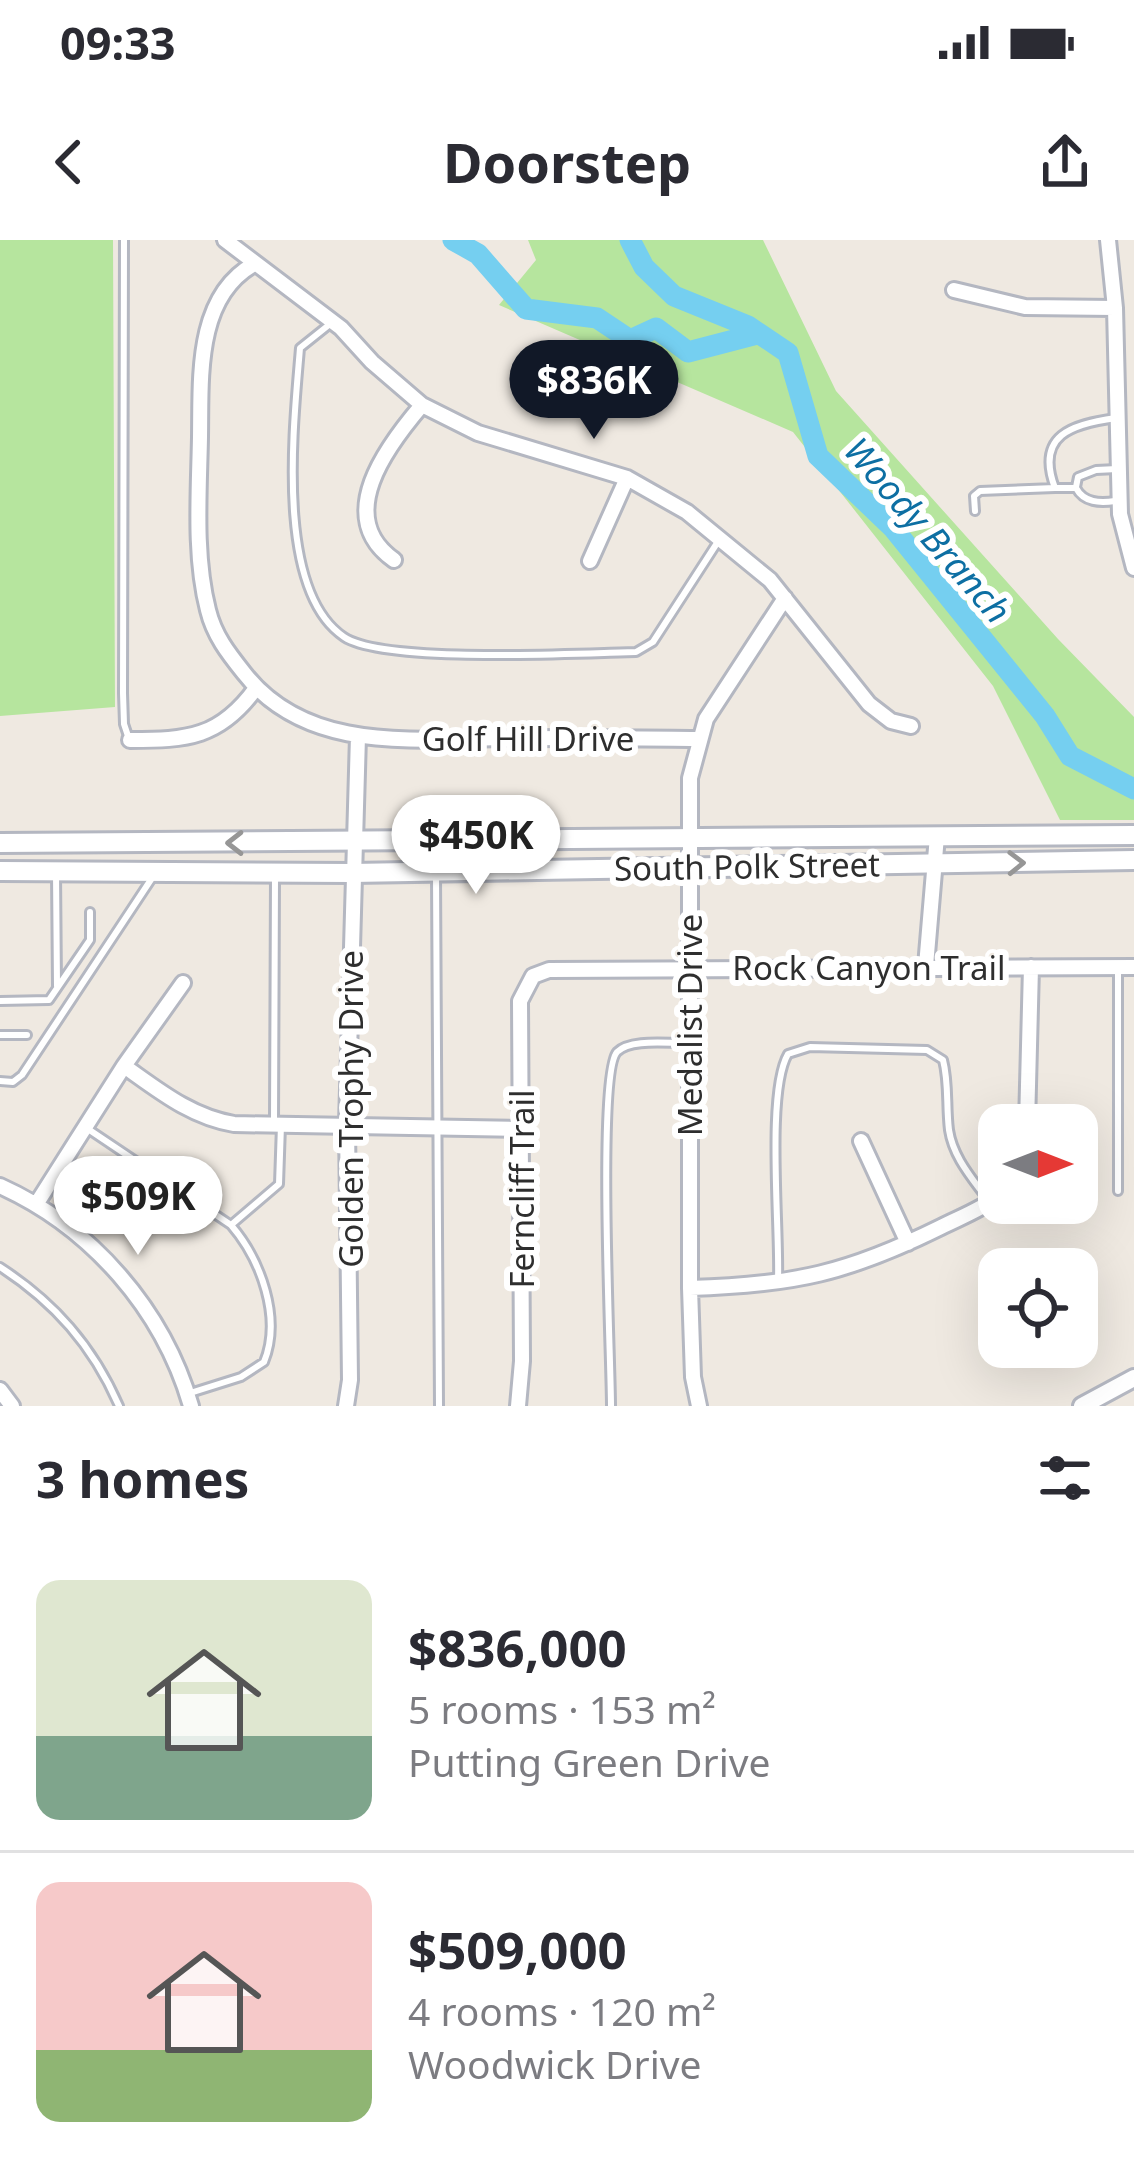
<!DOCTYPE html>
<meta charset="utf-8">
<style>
:root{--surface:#fff;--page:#f7f7f7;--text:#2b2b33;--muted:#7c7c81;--line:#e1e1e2;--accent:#111827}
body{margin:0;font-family:"Noto Sans",sans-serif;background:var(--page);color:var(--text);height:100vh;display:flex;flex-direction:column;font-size:45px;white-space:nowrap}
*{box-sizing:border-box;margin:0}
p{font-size:39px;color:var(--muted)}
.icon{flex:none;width:66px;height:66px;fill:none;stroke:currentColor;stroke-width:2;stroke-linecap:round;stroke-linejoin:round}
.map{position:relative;height:1166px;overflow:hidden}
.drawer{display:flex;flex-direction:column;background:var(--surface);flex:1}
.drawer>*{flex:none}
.needle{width:78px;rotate:90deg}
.fabs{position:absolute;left:978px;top:864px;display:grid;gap:24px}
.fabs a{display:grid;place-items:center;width:120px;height:120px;border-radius:24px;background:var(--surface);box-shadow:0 12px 48px #0002;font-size:60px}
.price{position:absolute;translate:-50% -102px;padding:0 27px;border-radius:42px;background:#fff;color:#222;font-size:39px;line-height:78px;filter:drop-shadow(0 3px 6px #0008)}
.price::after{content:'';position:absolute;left:50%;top:72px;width:36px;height:27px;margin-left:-18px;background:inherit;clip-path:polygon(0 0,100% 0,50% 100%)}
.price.active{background:var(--accent);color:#fff}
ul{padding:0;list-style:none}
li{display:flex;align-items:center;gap:36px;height:300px;padding:0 36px}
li+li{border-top:3px solid var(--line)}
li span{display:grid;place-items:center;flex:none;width:336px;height:240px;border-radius:24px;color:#555}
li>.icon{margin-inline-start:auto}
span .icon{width:144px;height:144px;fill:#fffc;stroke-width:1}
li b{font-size:51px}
h2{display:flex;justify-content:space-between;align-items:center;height:144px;padding:0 36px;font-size:51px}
.status{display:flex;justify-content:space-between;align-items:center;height:84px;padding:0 60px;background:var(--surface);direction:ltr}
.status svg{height:33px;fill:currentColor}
header{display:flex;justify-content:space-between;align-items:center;height:156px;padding:0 36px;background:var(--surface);font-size:54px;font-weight:700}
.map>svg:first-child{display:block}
.green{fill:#b6e59e}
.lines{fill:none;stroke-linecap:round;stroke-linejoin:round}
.river{stroke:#75cff0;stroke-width:21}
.service-casing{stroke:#b4b7c1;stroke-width:12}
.minor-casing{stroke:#b4b7c1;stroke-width:20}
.tertiary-casing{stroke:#b4b7c1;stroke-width:22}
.secondary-casing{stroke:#b4b7c1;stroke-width:24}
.service{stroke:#fff;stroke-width:6}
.minor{stroke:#fff;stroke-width:14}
.tertiary{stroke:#fff;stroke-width:16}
.secondary{stroke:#fff;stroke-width:18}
.oneway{stroke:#969696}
.labels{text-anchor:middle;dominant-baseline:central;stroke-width:12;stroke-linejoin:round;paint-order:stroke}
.street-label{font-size:33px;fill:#2e2e2e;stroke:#fff}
.water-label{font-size:36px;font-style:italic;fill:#0d6fa3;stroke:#fff}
</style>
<div class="status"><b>09:33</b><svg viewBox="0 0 49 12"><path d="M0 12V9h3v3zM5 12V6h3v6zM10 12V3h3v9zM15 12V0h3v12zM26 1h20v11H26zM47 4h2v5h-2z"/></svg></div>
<header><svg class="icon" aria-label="back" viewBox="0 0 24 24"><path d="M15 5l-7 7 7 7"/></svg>Doorstep<svg class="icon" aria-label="share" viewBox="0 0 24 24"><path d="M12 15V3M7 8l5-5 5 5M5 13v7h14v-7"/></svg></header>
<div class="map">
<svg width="1134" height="1166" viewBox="0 0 1134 1166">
<rect width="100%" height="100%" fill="#efe9e1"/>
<path class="green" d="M0,0H113L115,467L0,476Z
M528,0H763L836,151L1058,399L1134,477V580H1060L993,446L793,192L499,65L536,20Z"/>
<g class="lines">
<path class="river" d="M453,0L478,14L526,69L597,78L630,100L656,88L688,112L757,94
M630,0L644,27L674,56L748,86L788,113L818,216L893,288L1045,476L1070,516L1134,549"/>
<defs>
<path id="service" d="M124,0L123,453L124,484L129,499
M330,84L300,108C294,183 274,350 344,397C384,424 580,413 636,412L653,402L719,300
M1076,247L1078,237L1096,230L1117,229
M1115,261C1100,263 1084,263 1076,248H1055C1035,195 1072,184 1116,178
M975,271L974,256L980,251L1055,248
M56,633L57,746
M436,635L439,1166
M1118,730V951
M0,761L49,760L90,700V672
M0,795H27
M0,841L13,842L22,835L154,635
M274,882L275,637
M88,889L231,985C261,1020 282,1078 264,1122L241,1137L187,1154
M231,985L279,944L281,885
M0,1027C54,1062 93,1106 119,1166
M778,1040C780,988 766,852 788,814L810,807L927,810L943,820C949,843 946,866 949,890C953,917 972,938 987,959
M611,1166C611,1117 597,834 617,812C631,798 670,804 689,803"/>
<path id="minor" d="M225,0L341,88L372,122L422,165L478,193L627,238L687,272L770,340L869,464L891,481L911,486
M1108,0L1115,68L1120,274L1134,328
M254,24C195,57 201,138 200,197C199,253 194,316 208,370C214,395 228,413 244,433C307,514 416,499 507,498C571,498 635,498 699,499
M954,50L1025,67L1115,68
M394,320C333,277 387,206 422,165
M590,321L627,238
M130,500C187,500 220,498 256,448
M926,726L937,596
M124,826C158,850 191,877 234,884L522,889
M1027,885L1031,727
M861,901L908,1003
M0,946C91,987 163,1069 191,1166
M37,963L124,826L183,743
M690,1048C794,1045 848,1033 941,987C961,977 982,969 999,956
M0,1150L12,1166
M346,1166L350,1140L347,884L358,496
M518,1166L522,1121L520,761L533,736L549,730L1134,727
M699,1166L693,1137L690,1048V538L706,479L785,358"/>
<path id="tertiary" d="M1082,1166L1134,1138"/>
<path id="secondary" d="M0,603L1134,595
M0,631L352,633L1134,620"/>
</defs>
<use href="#service" class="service-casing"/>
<use href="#minor" class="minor-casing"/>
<use href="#tertiary" class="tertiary-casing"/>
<use href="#secondary" class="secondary-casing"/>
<use href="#service" class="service"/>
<use href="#minor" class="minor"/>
<use href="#tertiary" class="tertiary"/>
<use href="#secondary" class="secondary"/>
</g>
<defs><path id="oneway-chevron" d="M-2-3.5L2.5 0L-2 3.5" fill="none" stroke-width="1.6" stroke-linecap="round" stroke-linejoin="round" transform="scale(3)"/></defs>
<g class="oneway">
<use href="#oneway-chevron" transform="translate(235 603) rotate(180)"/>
<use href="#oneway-chevron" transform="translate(1016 623) rotate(-1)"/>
</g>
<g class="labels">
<g class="street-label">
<text x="528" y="498">Golf Hill Drive</text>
<text transform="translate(747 626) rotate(-1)">South Polk Street</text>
<text x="869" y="727">Rock Canyon Trail</text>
<text transform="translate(689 785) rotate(-90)">Medalist Drive</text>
<text transform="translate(350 869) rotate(-90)">Golden Trophy Drive</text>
<text transform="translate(521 949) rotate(-90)">Ferncliff Trail</text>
</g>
<g class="water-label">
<text transform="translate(928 290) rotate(49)">Woody Branch</text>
</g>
</g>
</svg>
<div class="fabs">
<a><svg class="needle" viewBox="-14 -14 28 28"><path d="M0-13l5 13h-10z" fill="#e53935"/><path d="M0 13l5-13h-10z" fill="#7c7c81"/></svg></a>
<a><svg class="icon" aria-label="locate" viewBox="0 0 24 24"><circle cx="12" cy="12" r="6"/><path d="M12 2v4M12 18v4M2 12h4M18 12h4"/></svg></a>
</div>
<b class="price active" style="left:594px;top:202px">$836K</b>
<b class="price" style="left:476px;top:657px">$450K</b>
<b class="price" style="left:138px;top:1018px">$509K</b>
</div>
<section class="drawer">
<h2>3 homes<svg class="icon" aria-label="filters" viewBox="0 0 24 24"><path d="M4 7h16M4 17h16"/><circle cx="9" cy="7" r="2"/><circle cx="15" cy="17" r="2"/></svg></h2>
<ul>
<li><span style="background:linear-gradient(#dfe7d0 65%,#7fa58c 0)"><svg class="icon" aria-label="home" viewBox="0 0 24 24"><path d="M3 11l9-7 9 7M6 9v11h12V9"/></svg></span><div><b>$836,000</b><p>5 rooms · 153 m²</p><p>Putting Green Drive</p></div></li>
<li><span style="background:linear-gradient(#f6c9c9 70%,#8fb573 0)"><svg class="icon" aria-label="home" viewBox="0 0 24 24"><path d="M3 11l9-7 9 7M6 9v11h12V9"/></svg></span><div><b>$509,000</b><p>4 rooms · 120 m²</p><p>Woodwick Drive</p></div></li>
</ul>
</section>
